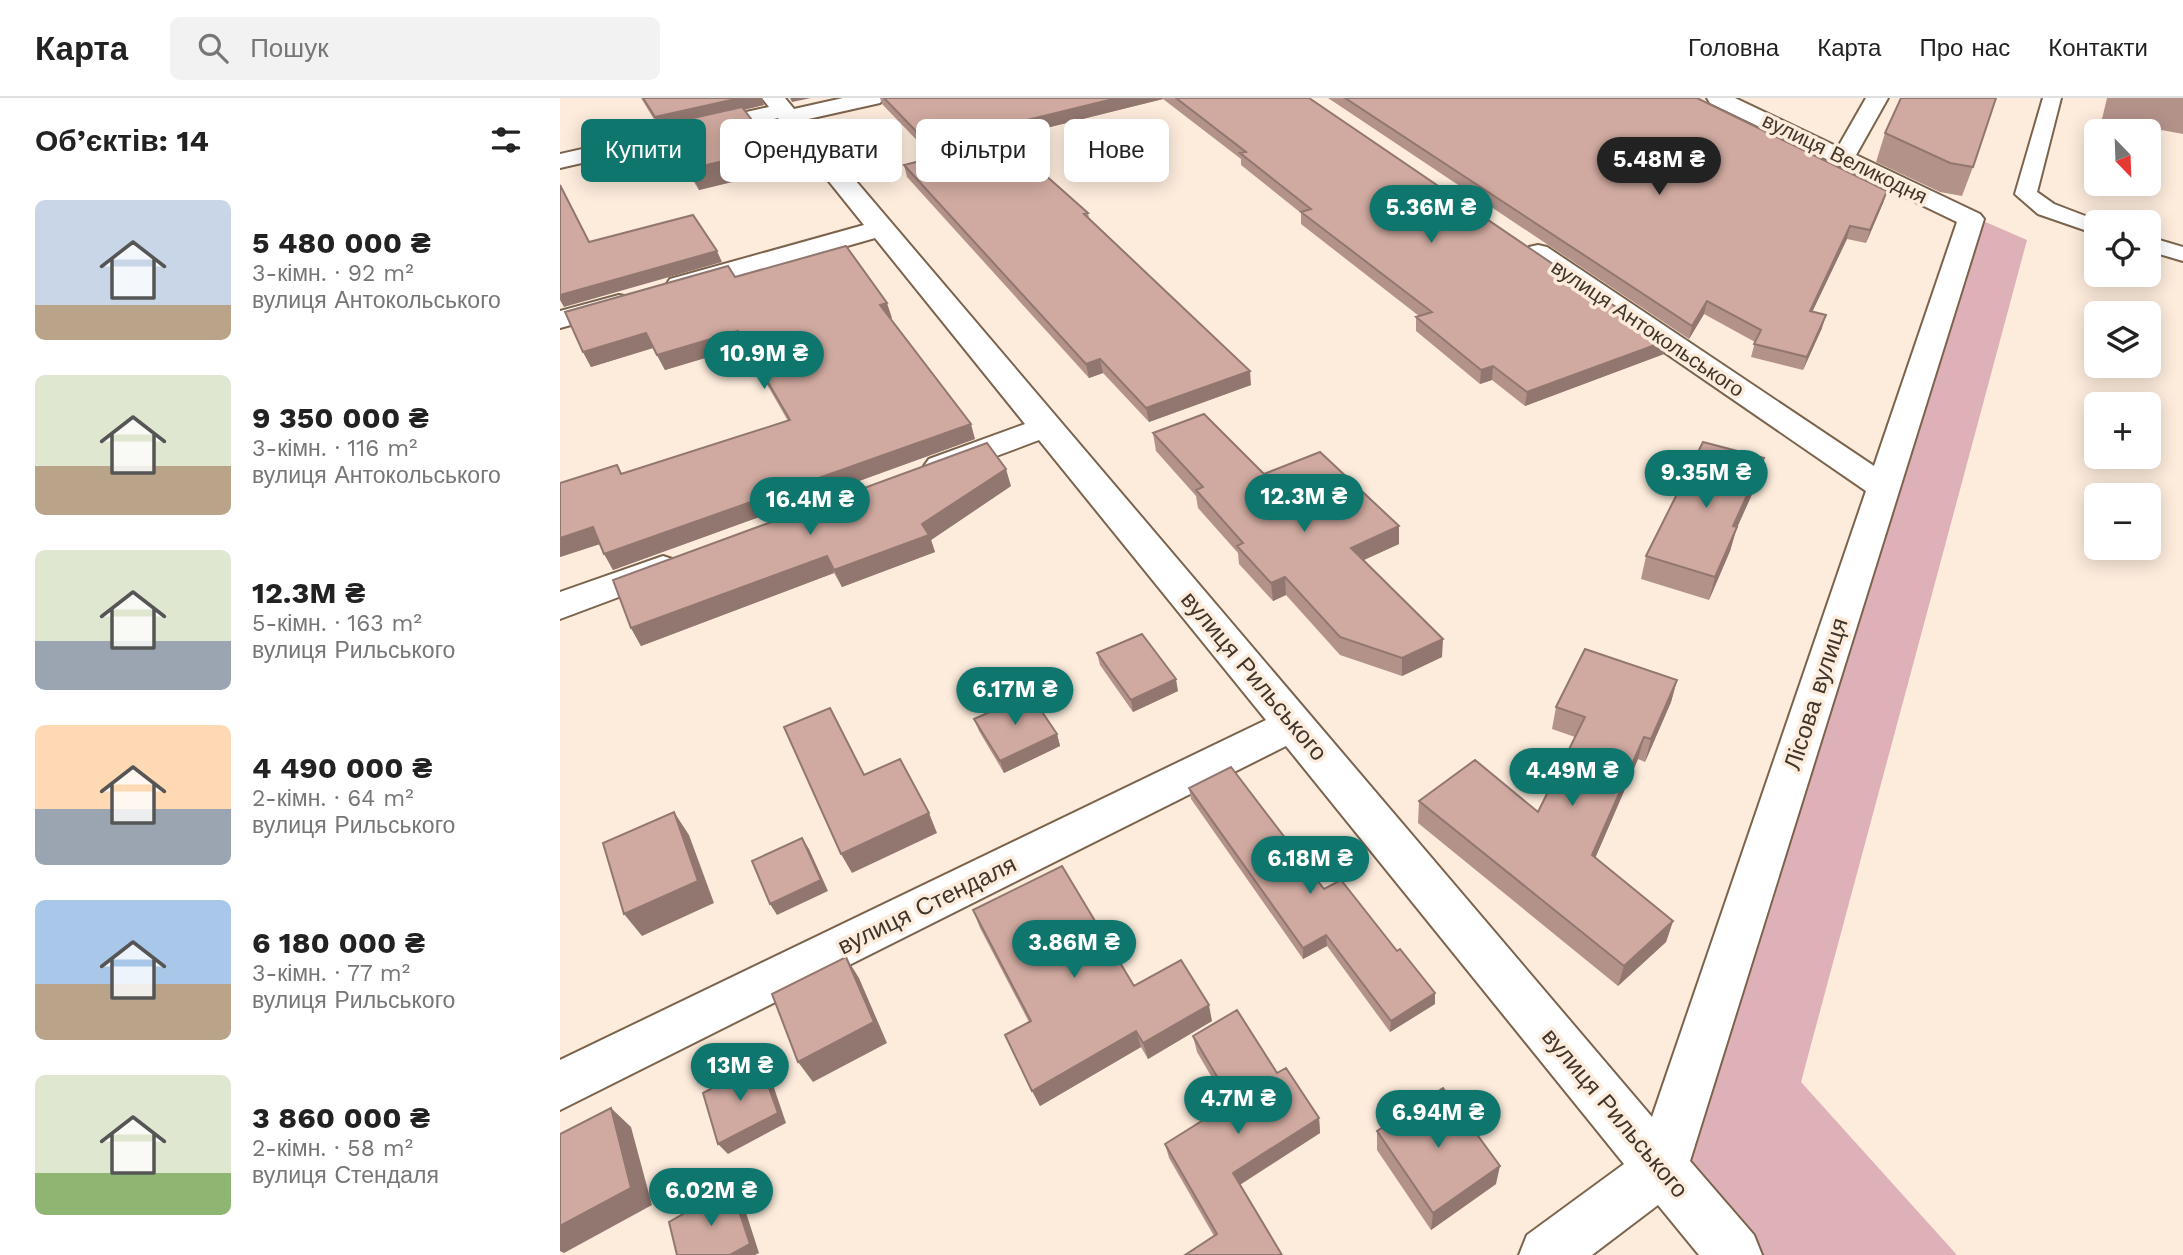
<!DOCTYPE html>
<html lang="uk">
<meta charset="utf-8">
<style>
:root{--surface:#fff;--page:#f2f2f2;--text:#222;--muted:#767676;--line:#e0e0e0;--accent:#0f766e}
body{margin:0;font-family:"Work Sans",sans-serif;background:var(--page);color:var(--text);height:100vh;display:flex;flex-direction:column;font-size:26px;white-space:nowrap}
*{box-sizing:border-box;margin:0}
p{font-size:23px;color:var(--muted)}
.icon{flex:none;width:38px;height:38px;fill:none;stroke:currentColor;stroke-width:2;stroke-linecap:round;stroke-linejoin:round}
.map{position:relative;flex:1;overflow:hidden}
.details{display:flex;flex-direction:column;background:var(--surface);width:560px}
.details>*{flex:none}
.hud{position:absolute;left:21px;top:21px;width:665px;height:63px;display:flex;gap:14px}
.needle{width:46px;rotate:157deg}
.buttons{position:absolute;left:1524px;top:21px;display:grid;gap:14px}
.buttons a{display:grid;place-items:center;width:77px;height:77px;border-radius:10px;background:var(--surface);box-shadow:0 4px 18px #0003;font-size:35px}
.price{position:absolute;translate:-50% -60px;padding:0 16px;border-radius:24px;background:var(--accent);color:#fff;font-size:23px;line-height:46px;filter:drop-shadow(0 2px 4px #0008)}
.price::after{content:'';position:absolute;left:50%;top:42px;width:21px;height:16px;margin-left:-10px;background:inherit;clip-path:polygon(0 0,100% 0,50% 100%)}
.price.on{background:#222;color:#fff}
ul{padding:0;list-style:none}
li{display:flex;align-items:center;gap:21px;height:175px;padding:0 35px}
li span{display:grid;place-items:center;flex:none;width:196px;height:140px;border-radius:10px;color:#555}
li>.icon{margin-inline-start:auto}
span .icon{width:84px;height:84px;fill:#fffc;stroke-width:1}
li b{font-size:30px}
h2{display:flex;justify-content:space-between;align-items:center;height:84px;padding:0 35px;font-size:30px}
.pill{padding:0 24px;border-radius:10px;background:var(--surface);box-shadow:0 4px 18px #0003;font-size:24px;line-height:63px}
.pill.on{background:var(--accent);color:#fff}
header{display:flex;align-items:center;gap:42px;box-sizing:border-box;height:98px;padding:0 35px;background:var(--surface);border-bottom:2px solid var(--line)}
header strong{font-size:33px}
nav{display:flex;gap:38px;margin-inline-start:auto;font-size:24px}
.search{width:490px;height:63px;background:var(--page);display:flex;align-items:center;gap:18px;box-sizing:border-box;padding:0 24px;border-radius:10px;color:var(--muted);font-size:26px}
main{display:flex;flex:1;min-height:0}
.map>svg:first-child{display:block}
.green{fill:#deb1b9}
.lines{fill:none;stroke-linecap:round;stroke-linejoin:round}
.service-casing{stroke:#7b634c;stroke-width:4}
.minor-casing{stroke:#7b634c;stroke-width:4}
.service{fill:#fff;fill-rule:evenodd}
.minor{fill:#fff;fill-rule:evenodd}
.wall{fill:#b3928a}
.shaded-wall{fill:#927770}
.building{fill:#d0aaa0;stroke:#927770;stroke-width:2}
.labels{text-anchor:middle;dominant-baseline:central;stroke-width:7;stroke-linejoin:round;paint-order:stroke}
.far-street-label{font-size:21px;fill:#41362c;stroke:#fdecdc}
.street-label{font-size:24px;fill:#41362c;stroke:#fdecdc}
</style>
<header>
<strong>Карта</strong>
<div class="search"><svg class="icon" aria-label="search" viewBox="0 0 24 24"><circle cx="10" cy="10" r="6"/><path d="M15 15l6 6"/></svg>Пошук</div>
<nav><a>Головна</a><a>Карта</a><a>Про нас</a><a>Контакти</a></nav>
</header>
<main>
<section class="details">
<h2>Об’єктів: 14<svg class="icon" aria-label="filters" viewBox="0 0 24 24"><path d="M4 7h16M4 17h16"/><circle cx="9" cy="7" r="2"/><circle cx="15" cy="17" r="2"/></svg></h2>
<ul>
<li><span style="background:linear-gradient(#c9d6e8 75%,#b9a48a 0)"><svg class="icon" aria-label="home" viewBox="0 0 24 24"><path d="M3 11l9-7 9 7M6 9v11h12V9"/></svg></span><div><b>5 480 000 ₴</b><p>3-кімн. · 92 m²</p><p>вулиця Антокольського</p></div></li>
<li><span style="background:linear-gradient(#dfe7d0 65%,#b9a48a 0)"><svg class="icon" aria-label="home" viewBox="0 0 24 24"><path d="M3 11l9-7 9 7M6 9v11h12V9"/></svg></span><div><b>9 350 000 ₴</b><p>3-кімн. · 116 m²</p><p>вулиця Антокольського</p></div></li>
<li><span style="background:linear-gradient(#dfe7d0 65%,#9aa5b1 0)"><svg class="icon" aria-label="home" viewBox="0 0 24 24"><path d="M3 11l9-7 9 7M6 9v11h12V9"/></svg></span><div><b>12.3M ₴</b><p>5-кімн. · 163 m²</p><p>вулиця Рильського</p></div></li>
<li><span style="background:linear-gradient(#ffd9b3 60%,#9aa5b1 0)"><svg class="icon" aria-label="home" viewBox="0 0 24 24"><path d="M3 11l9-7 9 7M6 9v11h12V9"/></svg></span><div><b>4 490 000 ₴</b><p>2-кімн. · 64 m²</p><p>вулиця Рильського</p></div></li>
<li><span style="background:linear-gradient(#a9c7e8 60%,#b9a48a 0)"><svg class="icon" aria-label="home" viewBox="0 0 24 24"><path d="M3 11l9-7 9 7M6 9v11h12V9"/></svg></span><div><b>6 180 000 ₴</b><p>3-кімн. · 77 m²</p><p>вулиця Рильського</p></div></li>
<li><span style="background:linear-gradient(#dfe7d0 70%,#8fb573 0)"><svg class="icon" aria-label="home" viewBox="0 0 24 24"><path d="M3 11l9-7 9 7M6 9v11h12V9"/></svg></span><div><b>3 860 000 ₴</b><p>2-кімн. · 58 m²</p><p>вулиця Стендаля</p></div></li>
</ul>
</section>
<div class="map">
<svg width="1623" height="1157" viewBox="0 0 1623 1157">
<rect width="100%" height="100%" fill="#fdecdc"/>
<path class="green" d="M1414,119L1467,142L1241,984L1397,1157H1174L1101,1071Z"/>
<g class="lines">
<defs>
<path id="service" d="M1483,0H1501L1477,94L1494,106L1541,124H1536V136L1478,116L1455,96Z
M1589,139L1623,149V163L1589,153Z"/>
<path id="minor" d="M202,0H225L234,11L283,0H323L320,5L244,22L1092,1019L1306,393L969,161L965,155L969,149L978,147L987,149L1314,368L1397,124L1150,5L1147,0H1175L1278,49L1306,0H1328L1296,57L1420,116L1424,121L1130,1063L1194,1137L1202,1157H1139L1098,1107L1032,1157H959L967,1137L1064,1066L726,648L0,1012V962L706,622L479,342L391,375L380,378L369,375L364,368L369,361L465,326L315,140L130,193L120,195L110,193L106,187L110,181L304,127L218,20L0,70V56L209,9Z
M59,197L69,199L73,205L69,211L0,230V213Z
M103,458L115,462L121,470L115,478L0,521V494Z"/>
</defs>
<use href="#service" class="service-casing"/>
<use href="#minor" class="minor-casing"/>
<use href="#service" class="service"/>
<use href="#minor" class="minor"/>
</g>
<path class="wall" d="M81,0H202L204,7L184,12L221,72L139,92L110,47L103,30L100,31Z
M320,0H749L1104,256L965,308L932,282L920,286L856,233V219L859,218L741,126V115L681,67V61L603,1L454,38L478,70L528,115L529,120L691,287L589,324L543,275L529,280L347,79L344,67L373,59L322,6Z
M768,0H1137L1327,93L1323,105L1306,145L1287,141L1252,214L1262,230L1243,272L1191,259L1195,244L1144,216L1129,241Z
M1547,0H1623V36L1542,21Z
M1325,35L1413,69L1402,98L1380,94L1316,64Z
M175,179L332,220H330L415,341L53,472L40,446L0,459L62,376L228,323L185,248L105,272L93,250L31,269L23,254Z
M593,335L839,428V446L803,462L882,559L842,578L780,557L726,497L713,503L679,466L678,455L638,410L636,398L596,353Z
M1204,360L1198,383L1177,429L1170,453L1149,502L1081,481L1086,458Z
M451,388L371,442L375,454L282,489L274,475L81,548L71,530Z
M537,555L618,593L573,614L540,567Z
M1117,582L1111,604L1085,664L1078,661L1035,760L1113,823L1106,844L1058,888L858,725L859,703L978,714L1015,639L992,631L996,609Z
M414,621L497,636L500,648L444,675L419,633Z
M629,690L764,791L837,853L875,895V906L830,934L767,848L743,861L631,701Z
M413,812L574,888L652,923L588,961L581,949L480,1008L452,953L469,924L420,830Z
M633,938L717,975L759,1020L760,1035L680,1087L722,1157L654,1138L609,1060L605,1046L668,1007L637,954Z
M817,1033L936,1086L871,1132L817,1052Z"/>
<path class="shaded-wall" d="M180,0H202L204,7L104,30L102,27L103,30L100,31L95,19Z
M230,0H251L232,4Z
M557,0H603V1L446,40L443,28Z
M214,51L221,72L139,92L130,71Z
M476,57L478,70L469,72L466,60Z
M1327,93L1323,105L1306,145L1310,132Z
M1290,128L1287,141L1246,227L1250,213Z
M157,153L162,164L4,209L0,202V197Z
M1147,203L1144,216L1129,241L1132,228Z
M327,205L332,220L325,222L320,207Z
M1266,217L1262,230L1243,272L1247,259Z
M178,233L185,248L105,272L97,257Z
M86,235L93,250L31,269L23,254Z
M1106,243L1104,256L965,308L967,294Z
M540,261L543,275L529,280L526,266Z
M933,268L932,282L920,286L921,272Z
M690,273L691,287L589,324L586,310Z
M411,326L415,341L53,472L44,456Z
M1204,360L1198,383L1167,452L1173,428Z
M446,371L451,388L371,442L375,454L282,489L274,472L362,426Z
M839,428V446L791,468V450Z
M33,429L43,445L0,459V440Z
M1177,429L1170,453L1149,502L1155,479Z
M267,458L274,475L81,548L71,530Z
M725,479L726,497L713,503L711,485Z
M883,541L882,559L842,578V560Z
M616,581L618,593L573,614L571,602Z
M1117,582L1111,604L1085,664L1091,641Z
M497,636L500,648L444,675L440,663Z
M1084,639L1078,661L1027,779L1032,757Z
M114,714L129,737L154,805L82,838L64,816Z
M369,715L377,735L292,775L281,756Z
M242,740L249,751L268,793L217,817L210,806Z
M1113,823L1106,844L1058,888L1064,868Z
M766,837L767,848L743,861V850Z
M286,859L299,880L327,945L253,984L238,964Z
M875,895V906L830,934L831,923Z
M649,907L652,923L588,961L583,945Z
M576,933L581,949L480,1008L472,993Z
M200,965L209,975L226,1025L168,1056L158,1046Z
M51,1010L71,1029L92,1107L4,1155L0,1153V1128Z
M759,1020L760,1035L676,1089L673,1075Z
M940,1068L936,1086L871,1132L873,1115Z
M171,1089L181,1099L199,1155L195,1157H170Z"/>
<path class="building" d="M83,0H180L95,19Z
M324,0H557L443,28L476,57L466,60L528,115L524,116L690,273L586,310L540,261L526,266L344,67L380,58Z
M616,0H749L1106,243L967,294L933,268L921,272L856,219L872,214L741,114L751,111L680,55L686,54Z
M785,0H1137L1327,93L1310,132L1290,128L1250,213L1266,217L1247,259L1194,246L1201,232L1147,203L1132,228Z
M1341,0H1436L1413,69L1390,65L1325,35Z
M182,9L214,51L130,71L102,27Z
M0,87L29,144L133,117L157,153L0,197Z
M286,148L327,205L320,207L411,326L44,456L33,429L0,440V385L57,367L61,376L230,322L178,233L97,257L86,235L23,254L5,214L168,168L175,179Z
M644,316L704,376L760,354L839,428L791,450L883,541L842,560L780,539L725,479L711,485L677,448L683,445L636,392L643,389L593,335Z
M1143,344L1204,360L1173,428L1177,429L1155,479L1086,458Z
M427,345L446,371L362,426L369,437L274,472L267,458L71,530L53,482Z
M582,536L616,581L571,602L537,555Z
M1025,551L1117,582L1091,641L1084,639L1032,757L1113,823L1064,868L859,703L915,662L978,714L1025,619L996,609Z
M470,596L497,636L440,663L414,621Z
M270,610L304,677L340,661L369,715L281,756L224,629Z
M671,669L764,791L781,782L837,853L840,851L875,895L831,923L766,837L743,850L629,690Z
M114,714L138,783L64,816L43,745Z
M242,740L261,782L210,806L192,763Z
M502,768L574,888L621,862L649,907L583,945L576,933L472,993L445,937L471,923L413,812Z
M286,859L314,924L238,964L212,896Z
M677,912L717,975L726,970L759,1020L673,1075L722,1157H625L657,1136L605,1046L672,1004L633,938Z
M200,965L218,1015L158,1046L143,995Z
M883,990L940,1068L873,1115L817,1033Z
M51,1010L71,1090L0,1128V1036Z
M171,1089L190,1146L170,1157H117L109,1124Z"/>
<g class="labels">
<g class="far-street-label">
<text transform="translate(1285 60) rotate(26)">вулиця Великодня</text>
<text transform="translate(1088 230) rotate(34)">вулиця Антокольського</text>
</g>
<g class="street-label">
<text transform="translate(694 578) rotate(50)">вулиця Рильського</text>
<text transform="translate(1256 596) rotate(-72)">Лісова вулиця</text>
<text transform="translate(367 807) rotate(-26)">вулиця Стендаля</text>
<text transform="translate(1055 1015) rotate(50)">вулиця Рильського</text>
</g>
</g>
</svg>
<div class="buttons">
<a><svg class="needle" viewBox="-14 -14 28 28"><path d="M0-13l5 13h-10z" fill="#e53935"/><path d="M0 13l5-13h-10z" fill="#767676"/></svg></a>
<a><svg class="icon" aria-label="locate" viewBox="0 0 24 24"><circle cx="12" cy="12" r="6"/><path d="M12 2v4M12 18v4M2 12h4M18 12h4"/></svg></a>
<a><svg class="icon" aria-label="layers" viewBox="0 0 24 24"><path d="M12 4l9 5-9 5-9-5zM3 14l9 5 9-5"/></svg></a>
<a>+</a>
<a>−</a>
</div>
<b class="price on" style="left:1099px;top:99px">5.48M ₴</b>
<b class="price" style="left:871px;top:147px">5.36M ₴</b>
<b class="price" style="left:204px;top:293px">10.9M ₴</b>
<b class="price" style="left:1146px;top:412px">9.35M ₴</b>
<b class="price" style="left:744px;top:436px">12.3M ₴</b>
<b class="price" style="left:250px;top:439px">16.4M ₴</b>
<b class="price" style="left:455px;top:629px">6.17M ₴</b>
<b class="price" style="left:1012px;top:710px">4.49M ₴</b>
<b class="price" style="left:750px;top:798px">6.18M ₴</b>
<b class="price" style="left:514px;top:882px">3.86M ₴</b>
<b class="price" style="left:180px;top:1005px">13M ₴</b>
<b class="price" style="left:678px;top:1038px">4.7M ₴</b>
<b class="price" style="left:878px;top:1052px">6.94M ₴</b>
<b class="price" style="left:151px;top:1130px">6.02M ₴</b>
<div class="hud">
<a class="pill on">Купити</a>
<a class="pill">Орендувати</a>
<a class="pill">Фільтри</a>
<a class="pill">Нове</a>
</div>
</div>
</main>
